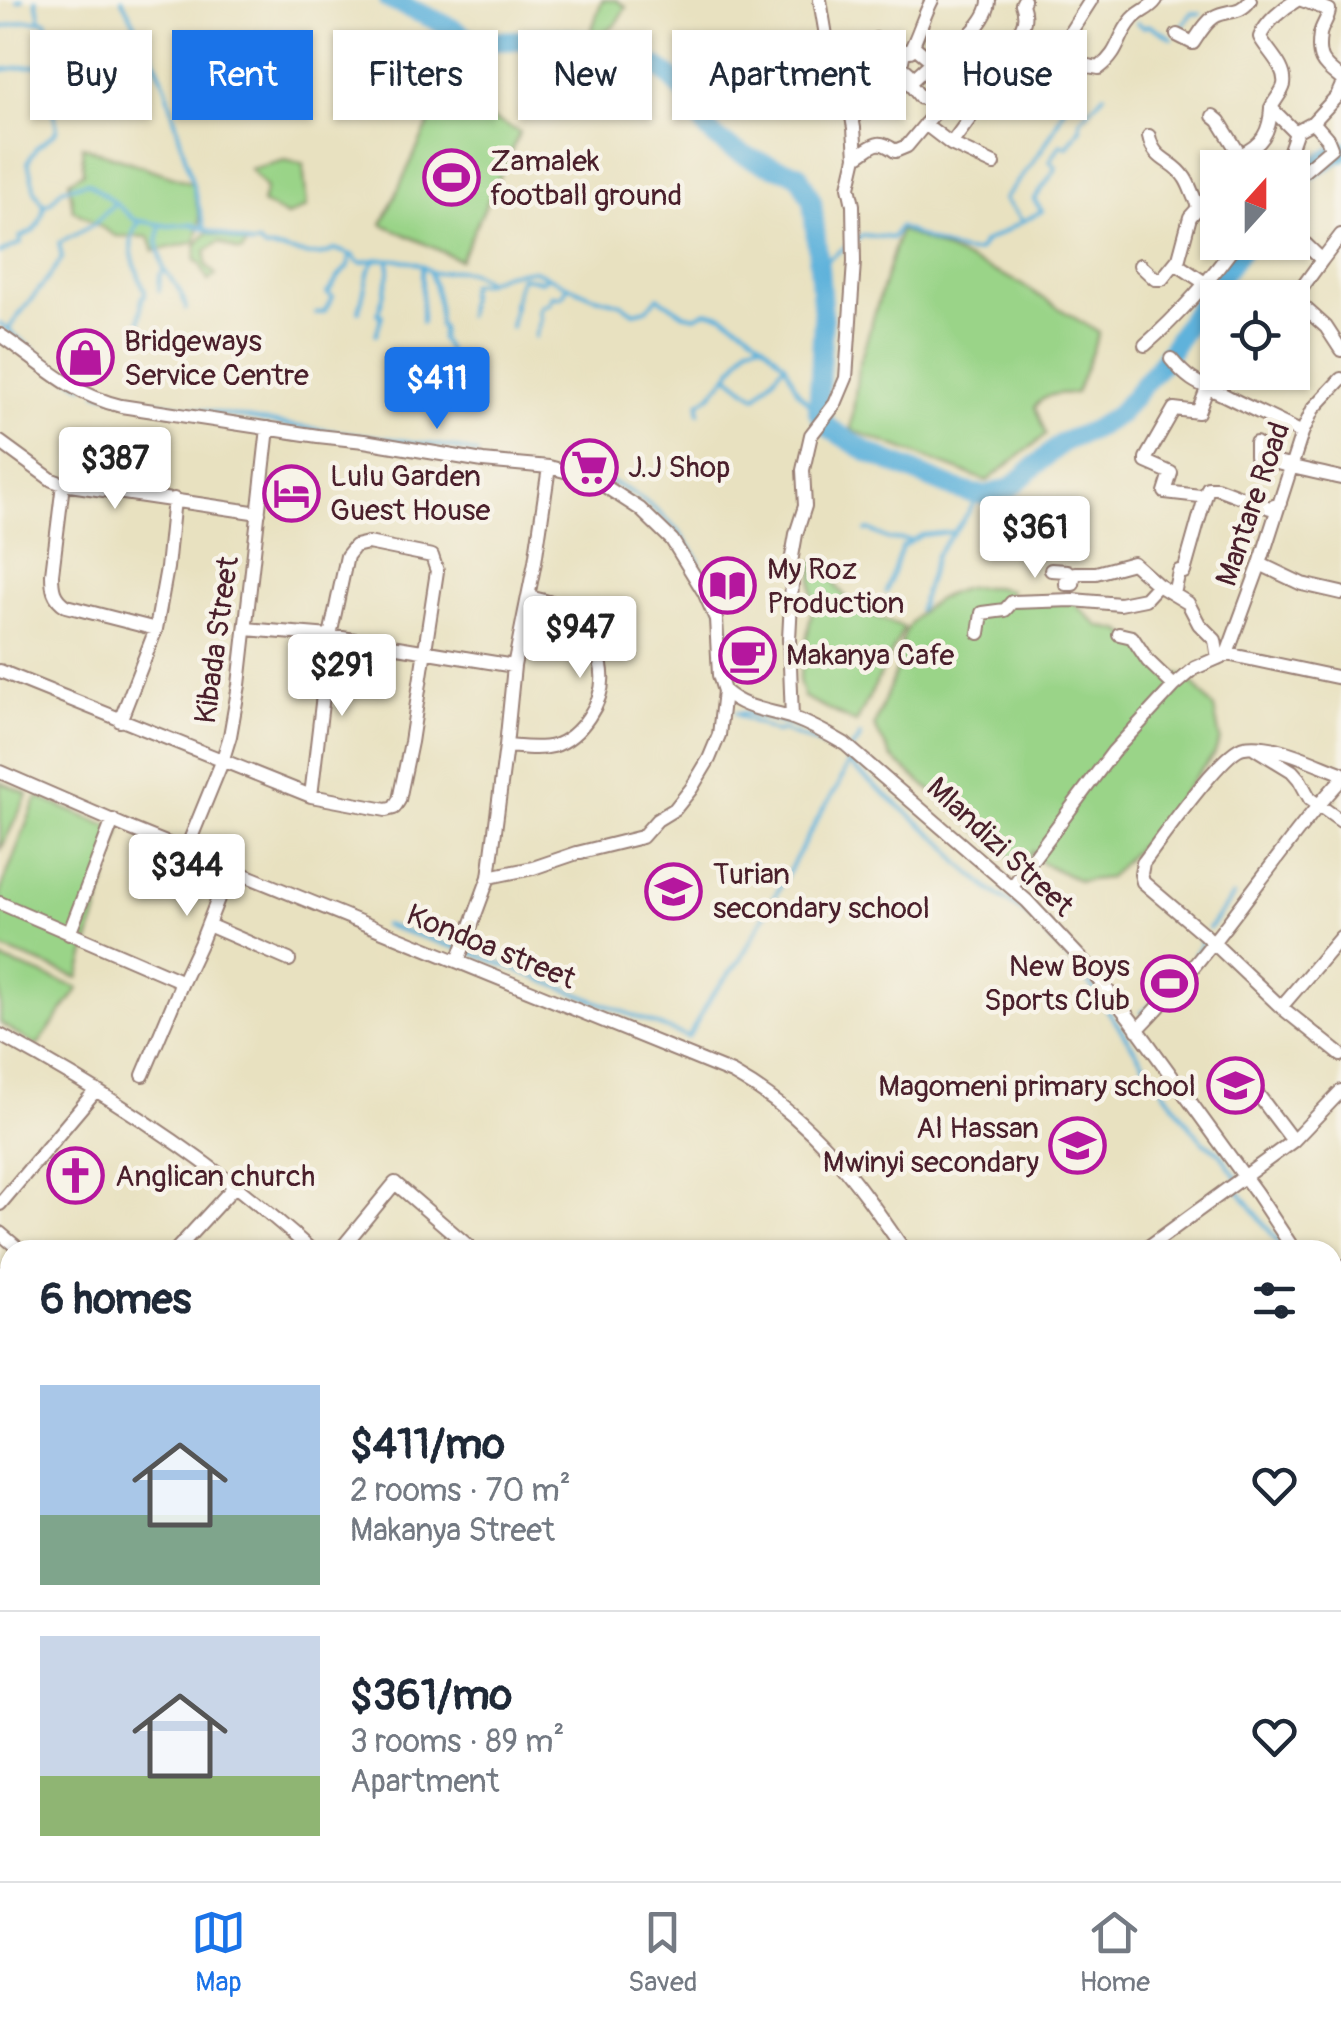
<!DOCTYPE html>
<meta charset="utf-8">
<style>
:root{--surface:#fff;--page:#f6f6f7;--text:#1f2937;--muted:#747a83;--line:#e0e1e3;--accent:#1a73e8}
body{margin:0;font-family:Pangolin,sans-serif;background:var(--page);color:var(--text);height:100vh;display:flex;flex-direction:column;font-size:38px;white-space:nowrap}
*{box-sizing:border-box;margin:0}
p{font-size:32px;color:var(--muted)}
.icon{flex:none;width:55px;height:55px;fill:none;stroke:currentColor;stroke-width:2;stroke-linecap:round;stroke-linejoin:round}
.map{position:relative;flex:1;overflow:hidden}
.details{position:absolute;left:0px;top:1240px;width:1342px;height:642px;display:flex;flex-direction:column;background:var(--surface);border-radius:30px 30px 0 0;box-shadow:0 2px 8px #0004}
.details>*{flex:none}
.banner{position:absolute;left:30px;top:30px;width:1282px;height:90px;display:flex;gap:20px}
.needle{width:65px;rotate:21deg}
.buttons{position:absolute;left:1200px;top:150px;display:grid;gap:20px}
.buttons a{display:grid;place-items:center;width:110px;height:110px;border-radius:0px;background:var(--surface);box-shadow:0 2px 8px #0004;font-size:50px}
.price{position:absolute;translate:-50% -85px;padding:0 22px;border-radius:10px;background:#fff;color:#222;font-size:32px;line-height:65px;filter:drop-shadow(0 2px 5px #0008)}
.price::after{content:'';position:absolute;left:50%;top:60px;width:30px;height:22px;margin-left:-15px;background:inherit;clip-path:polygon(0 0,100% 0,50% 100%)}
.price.active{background:var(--accent);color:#fff}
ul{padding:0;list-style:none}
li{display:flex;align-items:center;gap:30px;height:250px;padding:0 40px}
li+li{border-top:2px solid var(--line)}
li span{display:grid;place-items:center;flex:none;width:280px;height:200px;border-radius:0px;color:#555}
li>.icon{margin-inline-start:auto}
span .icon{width:120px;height:120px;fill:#fffc;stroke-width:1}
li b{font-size:42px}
h2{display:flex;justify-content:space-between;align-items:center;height:120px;padding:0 40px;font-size:42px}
.pill{padding:0 35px;border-radius:0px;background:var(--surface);box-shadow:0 2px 8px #0004;font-size:35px;line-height:90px}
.pill.active{background:var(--accent);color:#fff}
.tabs{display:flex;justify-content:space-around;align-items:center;height:140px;border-top:2px solid var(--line);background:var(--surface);font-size:28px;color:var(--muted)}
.tabs a{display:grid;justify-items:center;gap:5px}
.tabs .active{color:var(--accent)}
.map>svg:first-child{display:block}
.green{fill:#9ad488;stroke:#727a5a;stroke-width:2.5}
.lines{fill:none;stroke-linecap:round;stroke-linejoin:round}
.stream{stroke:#5fb2db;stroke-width:4}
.river{stroke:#5fb2db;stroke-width:20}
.minor-casing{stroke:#998076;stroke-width:16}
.major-casing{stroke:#998076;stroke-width:19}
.highway-casing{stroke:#998076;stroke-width:21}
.minor{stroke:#fff;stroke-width:12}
.major{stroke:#fff;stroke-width:15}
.highway{stroke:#fff;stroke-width:18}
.labels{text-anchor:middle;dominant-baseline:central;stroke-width:9;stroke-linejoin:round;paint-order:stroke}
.poi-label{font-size:30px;fill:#4a1f2b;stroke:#f7f3e8;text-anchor:start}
.street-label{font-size:30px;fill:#4a1f2b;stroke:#f7f3e8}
</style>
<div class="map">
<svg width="1341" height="1881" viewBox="0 0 1341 1881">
<rect width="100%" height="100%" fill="#f7f3e8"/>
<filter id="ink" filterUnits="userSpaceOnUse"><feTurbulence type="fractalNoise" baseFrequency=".01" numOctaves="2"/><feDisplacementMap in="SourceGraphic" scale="20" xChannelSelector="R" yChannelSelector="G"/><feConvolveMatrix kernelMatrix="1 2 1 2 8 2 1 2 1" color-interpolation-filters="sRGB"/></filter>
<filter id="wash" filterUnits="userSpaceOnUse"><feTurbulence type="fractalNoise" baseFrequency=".0048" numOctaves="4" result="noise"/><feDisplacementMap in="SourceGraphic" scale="40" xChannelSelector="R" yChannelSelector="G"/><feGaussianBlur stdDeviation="2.25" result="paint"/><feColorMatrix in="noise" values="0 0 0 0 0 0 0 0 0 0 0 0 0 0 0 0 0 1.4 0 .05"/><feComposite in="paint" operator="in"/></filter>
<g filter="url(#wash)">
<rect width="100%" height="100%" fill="#e8e1c0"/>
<path class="green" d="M602,0H616L626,7L615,25L598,35L591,32Z
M442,96L520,132L460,260L382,224Z
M82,146L192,183L200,219L196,242L154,251L149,237L116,236L73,210L69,181L83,172Z
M285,160L303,164L307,207L287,216L262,203L266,188L250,169Z
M900,230L1014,280L1099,333L1076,393C1060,393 1044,393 1035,407L1046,435L987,481L851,430L858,368Z
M208,232L247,244L242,251H238L219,242L206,251V265L216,275L208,281L199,262L195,261L197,244Z
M824,558L837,587L856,608L904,628L856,723L804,697L799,681L812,609V578L814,569L809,563Z
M994,587L1010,590L1007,604L1072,601L1099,626L1122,631L1167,671L1187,676L1214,708L1220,740L1214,755L1193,779L1157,830L1131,854L1109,878L1080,881L1042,863L1032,851L1026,860L1011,858L892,758L874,726L900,661C898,623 929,599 962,589C972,586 984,587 994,587Z
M0,782L28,794L0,851Z
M37,797L120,831L79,978L0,948V892Z
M0,959L79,988L37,1046L0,1023Z"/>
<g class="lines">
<path class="stream" d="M36,0L40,19
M122,0L142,37L149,46L166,87L205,229
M17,1L22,0
M1137,23L1144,27L1148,25L1172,38
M0,28L26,21H46L57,59V88L53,110L57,128L55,133L36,148L28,162L35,191L44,205L50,203L62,189L88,182L115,203
M1178,31L1192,13L1200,14
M0,70L55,63
M1021,219L1004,199C1030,166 1049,145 1065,105L1054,97L1051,90L1063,74
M856,240L863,235L892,238L899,227C915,234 966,260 979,250C981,248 982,246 983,243L1042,211L1034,200L1055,170L1056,167L1050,161L1061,144L1067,147L1080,128V120L1104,94
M0,253L21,243L20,237C37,232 42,222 44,205
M819,266L848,245
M164,270C174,281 184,295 186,309
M430,273C438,292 439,307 439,326L442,327L441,339L448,351
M159,291L160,275L164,270L157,241L161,225
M359,311L369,270L376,259
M316,313L324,312L333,297L327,293C335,285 338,274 348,267L350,256
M467,316L470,284L485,283L487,281
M422,322V267
M0,323L57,369L84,386
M511,327C514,309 514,295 521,277L542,281L547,276
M8,330C25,305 46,284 62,258L59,243L94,224L115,203L135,220L169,226L191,224L252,245L258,243L265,249C288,246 313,264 335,249L354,256L357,261L362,263C375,257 405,259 418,264C423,266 427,270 432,272C440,275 440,272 448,271C464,268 473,273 487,281L505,274L533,270L592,296L622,304L634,312L647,309L658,297L684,314L696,317L706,311L723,315L748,330L762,342L785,364L798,392L818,412
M139,331L142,296H145V291C136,269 122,242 140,221
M376,335L382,315L378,314L389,274V262
M535,337L541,319L539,311L542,305L549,304L552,295L559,297L564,294L567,286
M728,375L749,345L762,342
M97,392L293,426L451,447L477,454
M699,413V403L710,396L728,375L756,397L784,365
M606,480C644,496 674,520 696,556C700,563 700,571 702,579
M866,531L869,530L888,539L909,540
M710,591C729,617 730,640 734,671
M886,592L902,547L922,535L951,532
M919,610L936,555L966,516L973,505L974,494
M736,713H748L800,727
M739,713L740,716L776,732L782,730L848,755
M849,761L855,769L948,847L958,862L990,890L1029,916L1083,974L1145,1065L1194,1131L1203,1142L1220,1153L1237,1178
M384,925L477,954
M1209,928L1233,896
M478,955L688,1037L712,995L740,960L823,809L839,785L849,761L851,748L858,742L860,736
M1195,955L1201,944L1199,937
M1142,1012L1157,1000
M1239,1191L1284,1250
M1332,1316L1341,1328
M0,1365L10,1372
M0,1670L10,1657
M1332,1847L1341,1855
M609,1872L619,1881
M423,1881L426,1872
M971,1881L978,1872"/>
<path class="river" d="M389,0C409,9 432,17 452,28C459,32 464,38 471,39C500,44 527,38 556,38C588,38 622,50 651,64C668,71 684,91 695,105C701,114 700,123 709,131C734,156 765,164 798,174L812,201L819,266L823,317L818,412L828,427L869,453L950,487L974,494L987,495L1010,488L1063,442L1093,430L1119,414L1164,360L1200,304L1247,242
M1292,183L1297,178L1341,151"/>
</g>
</g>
<g filter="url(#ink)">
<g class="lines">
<defs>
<path id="minor" d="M1091,0L1052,61L1055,67L1063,73L1069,65L1078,70L1088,66L1099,68C1120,52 1117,38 1131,21C1138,11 1149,10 1156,0
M1302,0L1329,10C1328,19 1322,25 1320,34C1316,61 1323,64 1341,79
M1177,35L1193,43C1199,34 1205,23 1214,17C1228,9 1240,15 1250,0
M904,51L901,66L909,73V83L921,98L927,97
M910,51L916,48L974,96L970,118L951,144
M936,63C954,49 989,23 989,0
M832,71C844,56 862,52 876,39L904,51H910C919,34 923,17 932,0
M953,78L983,49L998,53C1014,37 1031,28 1022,4L1024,0
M909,83L933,61
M1213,116L1219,121L1240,155L1237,160L1241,168
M1313,122L1337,96L1341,87
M925,124L951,144L994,164
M1149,136C1154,162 1173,159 1185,178C1191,187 1193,198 1199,207
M1240,155C1262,145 1270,132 1271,108
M856,157C874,146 876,137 895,151L907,146L937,110V108L927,97L948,74
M1291,168L1288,156L1296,133L1271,108C1274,101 1282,93 1284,85C1287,67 1267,51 1260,37C1266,22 1283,8 1297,0
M1292,176L1304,171L1331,148L1327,138L1313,122L1298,130L1296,133
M1199,207L1218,209
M1292,231L1322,260L1301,289L1296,300L1326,327L1341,350
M1322,260L1341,235
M1175,263L1205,283
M1140,265L1155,279H1162L1179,258L1190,217L1199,207
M0,335C43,364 68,393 121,406L318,436L364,441L483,461L549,467L584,476L603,485L640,509L672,540L704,592L716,619L719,675L724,691L719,735L709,759L691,789L675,809L657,820L642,837L577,853L533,868L489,877
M1145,345C1177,317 1213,277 1237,242
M1171,359C1192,385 1202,384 1230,398C1254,410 1278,421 1302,433
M1207,389L1198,412L1174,409L1146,458V462L1171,473L1165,492L1200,496L1206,494L1208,488H1217L1270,508L1280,503
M0,442L52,480L63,484L259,513
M1256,443V456C1284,467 1313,471 1341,478
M63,484L52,574C52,588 53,598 66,606L156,629
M1260,564L1302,584L1341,593
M1051,570L1067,571L1066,584H1073L1075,573H1096L1133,563L1158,585L1188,603L1199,624L1215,640L1218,658
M1174,594L1179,571L1184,572L1206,494
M246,629L330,636L514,666
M979,633L982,613L1005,610L1012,602L1073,600L1120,604L1145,599L1158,585
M1119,634L1132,637L1148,661L1174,686
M1227,654L1260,564L1302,433L1313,409L1341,379
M0,671L311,796L386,810L394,808L399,800L411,742L437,571L432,556L368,543L355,546L347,556L330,636L311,796
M724,691C744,709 768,710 793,718C812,725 828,734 845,744L1027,901L1088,966L1131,1020L1257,1194L1294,1250
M792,718L789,639L792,582L790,568L796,534L805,506L803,470L811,435L835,404L846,378L854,262L853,205L849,187L856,157L854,128L850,106L832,71L820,0
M120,721L156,629L167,568L174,499
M506,746C521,747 538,750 553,746C580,738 605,701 602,673C602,665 598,657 597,650C595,639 593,630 585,622C570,606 549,602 529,597
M1256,749L1292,771L1299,779L1310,799L1341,821
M0,772L129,828L732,1073C811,1117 854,1177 904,1250
M1341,773C1314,763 1273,742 1244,747C1223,750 1159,842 1143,863L1141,874L1143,882L1204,934L1281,1007L1341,1055
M186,850L222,762L230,736L239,685L268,428
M1012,887L1113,752L1174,686L1195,668L1227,654L1341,678
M0,903L176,979L181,985L143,1075
M208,925L289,960
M69,934L113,820
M458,961L489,877L506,746L514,666L535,562L549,467
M181,985L201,942L230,868
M1281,1007L1341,937
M1137,1030C1182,984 1221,933 1259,882C1286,847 1311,811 1341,780
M0,1035C111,1095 218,1165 311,1250
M1244,1076L1293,1141
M0,1204L96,1090
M0,1233L20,1250
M176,1250L234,1187
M340,1250L395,1183L473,1250
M1144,1250L1293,1141L1341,1091
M1332,1278L1341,1266
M1332,1303L1341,1314
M0,1436L10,1424
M1332,1471L1341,1466
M0,1569L10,1559
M0,1702L10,1674
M0,1723L5,1769
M259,1872V1881
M0,1880L209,1881"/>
<path id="major" d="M1332,1671L1341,1669
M1332,1697L1341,1695
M988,1881L995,1872
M1048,1881L1058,1872"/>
<path id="highway" d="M0,1276L10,1284
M0,1316L10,1324
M647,1872L657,1881
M689,1872L699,1881"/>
</defs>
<use href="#minor" class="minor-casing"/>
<use href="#major" class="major-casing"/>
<use href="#highway" class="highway-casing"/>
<use href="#minor" class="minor"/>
<use href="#major" class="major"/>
<use href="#highway" class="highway"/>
</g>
</g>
<defs>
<symbol id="stadium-ring" viewBox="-11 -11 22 22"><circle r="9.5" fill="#f7f3e8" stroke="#b5179e" stroke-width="1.5"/><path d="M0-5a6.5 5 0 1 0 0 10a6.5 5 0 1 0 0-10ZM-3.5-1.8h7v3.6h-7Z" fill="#b5179e"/></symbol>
<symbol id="shop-ring" viewBox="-11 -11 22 22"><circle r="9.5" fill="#f7f3e8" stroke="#b5179e" stroke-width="1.5"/><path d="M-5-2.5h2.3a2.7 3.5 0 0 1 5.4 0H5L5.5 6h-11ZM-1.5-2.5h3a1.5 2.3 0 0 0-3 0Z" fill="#b5179e"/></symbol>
<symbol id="supermarket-ring" viewBox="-11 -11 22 22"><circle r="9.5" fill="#f7f3e8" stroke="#b5179e" stroke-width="1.5"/><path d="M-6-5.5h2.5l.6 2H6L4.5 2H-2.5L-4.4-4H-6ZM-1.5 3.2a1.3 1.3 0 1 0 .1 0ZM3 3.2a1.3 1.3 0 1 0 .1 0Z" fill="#b5179e"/></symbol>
<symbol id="hotel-ring" viewBox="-11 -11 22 22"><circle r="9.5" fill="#f7f3e8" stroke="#b5179e" stroke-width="1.5"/><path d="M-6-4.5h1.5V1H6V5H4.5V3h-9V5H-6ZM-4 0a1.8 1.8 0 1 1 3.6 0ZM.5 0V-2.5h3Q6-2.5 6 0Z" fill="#b5179e"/></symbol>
<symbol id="library-ring" viewBox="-11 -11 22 22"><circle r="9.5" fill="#f7f3e8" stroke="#b5179e" stroke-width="1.5"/><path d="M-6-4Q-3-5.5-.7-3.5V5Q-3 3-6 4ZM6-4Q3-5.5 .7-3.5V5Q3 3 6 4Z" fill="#b5179e"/></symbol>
<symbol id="cafe-ring" viewBox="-11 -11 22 22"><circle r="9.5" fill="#f7f3e8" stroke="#b5179e" stroke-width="1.5"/><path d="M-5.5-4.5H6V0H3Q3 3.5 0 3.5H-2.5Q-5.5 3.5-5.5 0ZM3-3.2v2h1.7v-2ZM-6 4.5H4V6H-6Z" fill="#b5179e"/></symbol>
<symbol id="school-ring" viewBox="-11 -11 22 22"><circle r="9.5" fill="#f7f3e8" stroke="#b5179e" stroke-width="1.5"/><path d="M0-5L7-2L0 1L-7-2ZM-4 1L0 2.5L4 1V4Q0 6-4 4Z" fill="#b5179e"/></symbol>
<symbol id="church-ring" viewBox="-11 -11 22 22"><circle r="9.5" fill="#f7f3e8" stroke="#b5179e" stroke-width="1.5"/><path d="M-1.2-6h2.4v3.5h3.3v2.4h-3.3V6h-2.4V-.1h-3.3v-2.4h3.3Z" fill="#b5179e"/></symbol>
</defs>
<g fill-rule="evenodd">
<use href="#stadium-ring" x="420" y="146" width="63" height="63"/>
<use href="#shop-ring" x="54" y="326" width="63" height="63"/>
<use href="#supermarket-ring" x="558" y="436" width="63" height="63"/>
<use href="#hotel-ring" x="260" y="462" width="63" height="63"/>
<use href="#library-ring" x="696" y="554" width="63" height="63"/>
<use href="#cafe-ring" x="716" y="624" width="63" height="63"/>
<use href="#school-ring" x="642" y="860" width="63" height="63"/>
<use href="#stadium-ring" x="1138" y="952" width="63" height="63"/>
<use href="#school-ring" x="1204" y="1054" width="63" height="63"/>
<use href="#school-ring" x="1046" y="1114" width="63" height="63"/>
<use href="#church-ring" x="44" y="1144" width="63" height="63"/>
</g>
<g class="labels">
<g class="poi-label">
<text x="490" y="161">Zamalek<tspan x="490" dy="34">football ground</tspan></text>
<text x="124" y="341">Bridgeways<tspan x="124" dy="34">Service Centre</tspan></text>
<text x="628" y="467">J.J Shop</text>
<text x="330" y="476">Lulu Garden<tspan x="330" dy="34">Guest House</tspan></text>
<text x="767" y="569">My Roz<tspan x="767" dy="34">Production</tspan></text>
<text x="786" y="655">Makanya Cafe</text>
<text x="713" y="874">Turian<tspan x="713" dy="34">secondary school</tspan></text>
<text x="1130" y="966" text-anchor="end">New Boys<tspan x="1130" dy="34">Sports Club</tspan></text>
<text x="1196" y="1086" text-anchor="end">Magomeni primary school</text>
<text x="1039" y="1128" text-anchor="end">Al Hassan<tspan x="1039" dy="34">Mwinyi secondary</tspan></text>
<text x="115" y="1176">Anglican church</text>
</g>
<g class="street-label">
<text transform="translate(1253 504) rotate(-71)">Mantare Road</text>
<text transform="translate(217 640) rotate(-82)">Kibada Street</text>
<text transform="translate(1000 847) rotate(43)">Mlandizi Street</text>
<text transform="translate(491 947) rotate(22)">Kondoa street</text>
</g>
</g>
</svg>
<div class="buttons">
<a><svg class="needle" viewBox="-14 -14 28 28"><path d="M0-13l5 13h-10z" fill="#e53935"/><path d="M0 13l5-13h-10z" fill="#747a83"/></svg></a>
<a><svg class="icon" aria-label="locate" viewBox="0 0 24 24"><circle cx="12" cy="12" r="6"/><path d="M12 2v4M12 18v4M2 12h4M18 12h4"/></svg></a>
</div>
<b class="price active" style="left:437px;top:432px">$411</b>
<b class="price" style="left:115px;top:512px">$387</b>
<b class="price" style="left:1035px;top:581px">$361</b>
<b class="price" style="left:580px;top:681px">$947</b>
<b class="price" style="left:342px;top:719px">$291</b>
<b class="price" style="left:187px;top:919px">$344</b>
<div class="banner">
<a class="pill">Buy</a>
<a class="pill active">Rent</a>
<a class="pill">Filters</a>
<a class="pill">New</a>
<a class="pill">Apartment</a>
<a class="pill">House</a>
</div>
<section class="details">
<h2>6 homes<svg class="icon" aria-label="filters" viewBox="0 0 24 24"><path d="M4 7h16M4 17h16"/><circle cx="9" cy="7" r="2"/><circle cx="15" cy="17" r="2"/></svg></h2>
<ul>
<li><span style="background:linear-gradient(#a9c7e8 65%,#7fa58c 0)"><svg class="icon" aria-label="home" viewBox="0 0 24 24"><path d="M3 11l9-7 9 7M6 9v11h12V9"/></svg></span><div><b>$411/mo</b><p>2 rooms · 70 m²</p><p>Makanya Street</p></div><svg class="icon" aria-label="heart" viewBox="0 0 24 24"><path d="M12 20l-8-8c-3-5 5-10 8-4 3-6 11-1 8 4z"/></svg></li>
<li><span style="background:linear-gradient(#c9d6e8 70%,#8fb573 0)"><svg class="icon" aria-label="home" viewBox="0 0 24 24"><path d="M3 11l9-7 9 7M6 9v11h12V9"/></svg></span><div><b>$361/mo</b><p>3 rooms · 89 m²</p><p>Apartment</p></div><svg class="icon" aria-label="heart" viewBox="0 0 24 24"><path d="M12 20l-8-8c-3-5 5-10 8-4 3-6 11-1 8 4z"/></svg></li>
</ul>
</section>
</div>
<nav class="tabs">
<a class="active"><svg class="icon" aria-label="map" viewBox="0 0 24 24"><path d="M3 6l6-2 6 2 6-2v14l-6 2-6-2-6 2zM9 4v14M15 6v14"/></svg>Map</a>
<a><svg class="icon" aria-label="saved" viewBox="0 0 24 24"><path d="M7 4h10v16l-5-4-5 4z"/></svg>Saved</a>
<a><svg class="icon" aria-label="home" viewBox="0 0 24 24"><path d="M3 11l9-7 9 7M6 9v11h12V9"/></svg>Home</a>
</nav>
